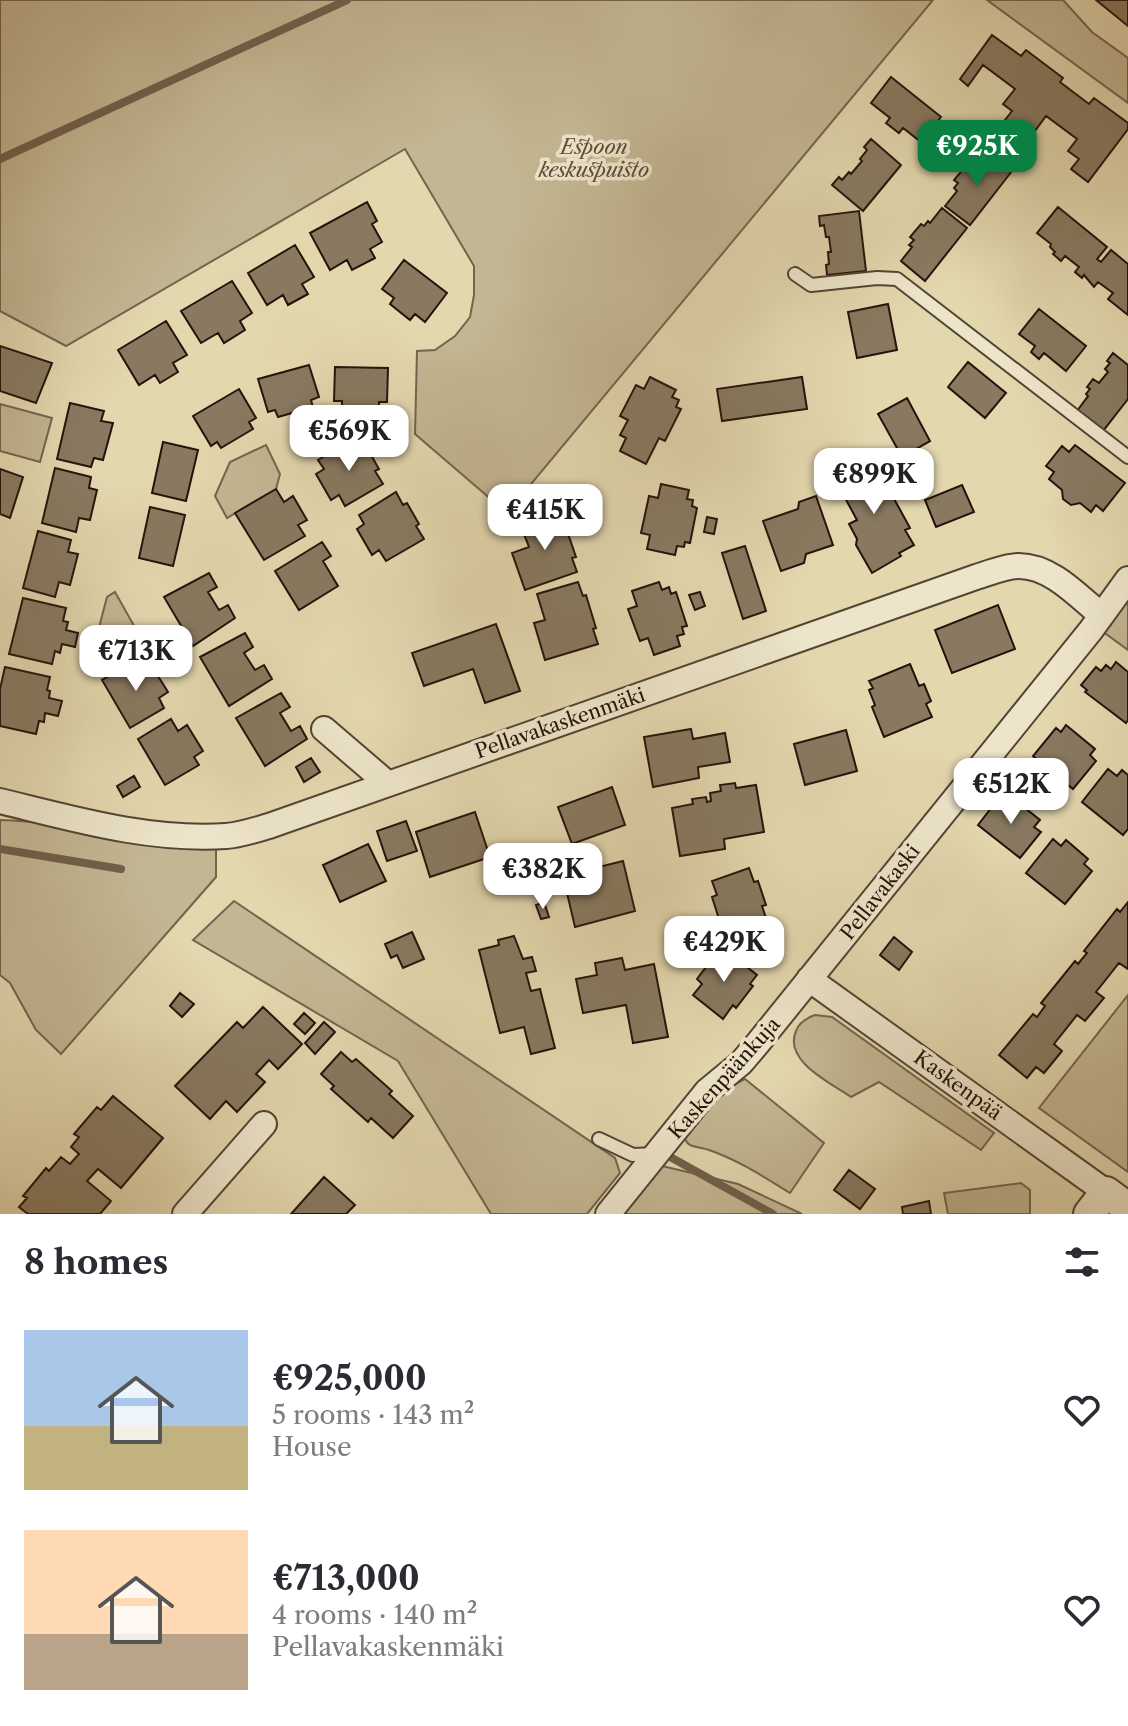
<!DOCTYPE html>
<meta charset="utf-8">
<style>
:root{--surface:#fff;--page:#f2f2f3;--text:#2b2b33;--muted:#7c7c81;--accent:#0b8043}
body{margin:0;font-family:"Libre Caslon Text",serif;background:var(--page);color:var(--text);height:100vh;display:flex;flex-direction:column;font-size:30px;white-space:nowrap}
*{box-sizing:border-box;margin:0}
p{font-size:26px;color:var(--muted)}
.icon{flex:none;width:44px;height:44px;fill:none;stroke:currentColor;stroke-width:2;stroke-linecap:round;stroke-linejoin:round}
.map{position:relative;height:1214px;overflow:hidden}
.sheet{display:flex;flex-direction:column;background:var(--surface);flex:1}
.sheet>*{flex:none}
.price{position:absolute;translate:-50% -68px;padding:0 18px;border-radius:16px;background:#fff;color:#222;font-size:26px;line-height:52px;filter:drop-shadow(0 2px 4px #0008)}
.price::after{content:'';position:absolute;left:50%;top:48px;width:24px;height:18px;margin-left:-12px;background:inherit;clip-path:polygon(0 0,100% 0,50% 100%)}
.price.on{background:var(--accent);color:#fff}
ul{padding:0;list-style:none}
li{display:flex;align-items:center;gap:24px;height:200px;padding:0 24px}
li span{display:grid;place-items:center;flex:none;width:224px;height:160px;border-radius:0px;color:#555}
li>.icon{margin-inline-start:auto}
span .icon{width:96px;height:96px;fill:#fffc;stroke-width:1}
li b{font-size:34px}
h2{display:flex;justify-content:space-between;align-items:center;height:96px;padding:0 24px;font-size:34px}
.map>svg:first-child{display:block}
.green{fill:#c3b692;stroke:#74644e;stroke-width:2}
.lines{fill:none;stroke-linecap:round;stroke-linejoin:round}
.stream{stroke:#70604c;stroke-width:8}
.building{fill:#887960;stroke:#25130b;stroke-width:2}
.service-casing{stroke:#544434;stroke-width:16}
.minor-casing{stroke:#544434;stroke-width:28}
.tertiary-casing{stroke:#544434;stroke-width:34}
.service{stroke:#ede5ca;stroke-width:12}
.minor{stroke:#ede5ca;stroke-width:24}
.tertiary{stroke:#ede5ca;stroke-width:30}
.labels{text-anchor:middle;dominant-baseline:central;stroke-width:7;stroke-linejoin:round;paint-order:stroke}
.park-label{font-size:20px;font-style:italic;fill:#5c4c3a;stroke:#ede5ca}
.street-label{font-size:20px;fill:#25130b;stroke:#ede5ca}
</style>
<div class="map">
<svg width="1128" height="1214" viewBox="0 0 1128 1214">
<rect width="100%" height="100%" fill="#e3d7ae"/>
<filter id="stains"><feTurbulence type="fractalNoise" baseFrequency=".0025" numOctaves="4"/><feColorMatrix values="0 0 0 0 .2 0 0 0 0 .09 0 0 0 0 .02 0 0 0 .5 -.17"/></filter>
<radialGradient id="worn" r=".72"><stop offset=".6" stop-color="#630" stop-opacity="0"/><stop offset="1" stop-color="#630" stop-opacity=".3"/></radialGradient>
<path class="green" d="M0,0H933L507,513L415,434L417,351L435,350L455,336L470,317L474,295V266L405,149L66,346L0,311Z
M987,0H1063L1092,32L1128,58V103Z
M0,404L52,418L40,462L0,451Z
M266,445L280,474L276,489L227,518L215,496L230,462Z
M115,592L146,647L103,671C90,649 101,621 107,597Z
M1125,603L1128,605V650L1102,631Z
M0,820C74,822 142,847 216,849V877L61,1054L36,1030L10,983L0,975Z
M234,901L615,1158L620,1173L587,1214H491L398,1061L193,940Z
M1128,995V1172L1039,1108Z
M815,1015L832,1017L994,1133L981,1150L879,1082L851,1097C831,1083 783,1061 796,1031C799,1022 807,1018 815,1015Z
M745,1079L824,1143L790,1193C764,1177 738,1160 709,1150C698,1146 686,1149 684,1135L727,1089Z
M658,1165L738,1184L802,1214H622Z
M1021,1183L1030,1190V1214H948L944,1193Z"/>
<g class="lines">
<path class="stream" d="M0,159L347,0
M0,849L121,869
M672,1158L773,1214"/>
</g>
<path class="building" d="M1096,0H1128V26Z
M992,35L1021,56L1026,50L1063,78L1060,82L1089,104L1094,98L1128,123V129L1088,182L1071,169L1079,159L1068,151L1077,139L1046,116L1032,135L1025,130L1023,134L1005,120L1012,111L1003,104L1015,89L983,65L968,86L960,79Z
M891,77L941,117L921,142L903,128L899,133L886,123L890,118L871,103Z
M871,139L901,165L863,211L832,185L839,177L842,180L849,172L851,174L862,161L860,159L867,150L864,147Z
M988,152L1012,171L970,225L945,206L957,191L954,188L958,183L954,180L965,167L968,170L973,164L977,166Z
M367,202L377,221L372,224L382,242L370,249L375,258L352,270L347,260L330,270L310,233Z
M1058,207L1107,247L1097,259L1101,262L1111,250L1128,264V315L1108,299L1113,293L1098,282L1094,287L1084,275L1082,278L1075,272L1079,267L1065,256L1061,261L1053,254L1055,252L1050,247L1051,244L1037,233Z
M942,208L967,228L925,281L901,261L912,247L909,245L914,240L910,237L921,224L924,226L928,221L930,223Z
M859,211L866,271L827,275L826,265L829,264L828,252H831L829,237H826L824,225L820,226L819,216Z
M295,245L314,277L302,284L308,294L288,305L283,295L267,305L248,273Z
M404,260L447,293L425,322L415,314L410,320L390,304L394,298L382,289Z
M232,281L252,313L240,321L245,330L224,343L218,333L201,343L181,311Z
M888,304L897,350L857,358L848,312Z
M1039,309L1086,346L1066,371L1044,353L1039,359L1031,352L1035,346L1019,334Z
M166,321L187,355L173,363L178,372L160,383L155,375L139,385L118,350Z
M0,346L52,363L36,403L0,391Z
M1113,353L1128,365V399L1103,431L1077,411L1088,396L1086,394L1090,389L1087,387L1093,379L1099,383L1108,372L1105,369L1110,363L1107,361Z
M968,362L1006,393L985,418L948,387Z
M309,365L319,397L311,400L313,407L278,417L275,410L268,412L258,379Z
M335,367L388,368L387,402H379V409H342V401H334Z
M650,377L676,390L672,397L679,400L676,407L681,409L665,441L659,438L646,464L620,451L626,438L620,435L628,420L620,416L636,385L644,389Z
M802,377L807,409L722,421L717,389Z
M239,389L256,418L249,422L253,429L221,448L217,442L211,446L193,416Z
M907,398L930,441L902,457L878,414Z
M70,403L104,411L101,421L113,423L103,460L94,458L91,467L57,459Z
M355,438L363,450L367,448L379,469L375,471L383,484L345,506L339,495L331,500L316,474L324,469L318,460Z
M163,442L198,450L186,501L152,493Z
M1075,445L1125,483L1103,511L1096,505L1091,512L1080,503L1071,505L1063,499L1062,490L1049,479L1054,472L1046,466L1062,446L1069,452Z
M868,462L882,486L886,484L910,528L905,530L914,545L899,553L901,556L872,573L856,545L857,539L849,524L857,520L831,472L848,463L853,471Z
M55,468L91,477L89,488L97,490L90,520L79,518L76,532L42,523Z
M0,469L23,477L10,518L0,514Z
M661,484L689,490L687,499L693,500L692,506L697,508L690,543L685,542L684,547L677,546L675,555L647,549L650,535L641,533L649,496L658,498Z
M962,485L974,512L936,527L925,500Z
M276,489L284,502L293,496L307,520L298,525L305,536L264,560L235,513Z
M396,492L403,505L407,503L419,524L416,526L424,539L386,561L379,550L372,555L357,529L364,524L359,515Z
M816,496L833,545L806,554L804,563L781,571L763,521L798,509L799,502Z
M150,507L185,515L173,566L139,558Z
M556,512L560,523L564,522L576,557L572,558L577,572L525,590L512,553L529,547L520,524Z
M707,517L717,519L714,534L704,532Z
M38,531L71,540L68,552L78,554L70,585L59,582L55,597L23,588Z
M322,542L331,556L323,561L338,586L299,610L275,571Z
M745,546L766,611L743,619L722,553Z
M209,573L217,587L208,592L219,610L228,605L235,618L193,646L164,597Z
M578,582L583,596L586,595L596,628L593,629L598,644L545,660L534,623L545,620L537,594Z
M659,582L662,590L669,587L671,594L676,592L687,626L682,627L684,634L677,636L680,646L654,655L648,638L640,641L628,609L637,606L632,591Z
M700,592L705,606L695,610L689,595Z
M23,598L66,608L63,621L68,622L66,630L78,633L75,647L62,644L60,653L55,651L52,664L9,654Z
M998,605L1015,649L952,673L935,630Z
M496,624L520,691L485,703L473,669L424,686L412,653Z
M245,633L253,647L244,653L255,670L264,665L272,679L229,706L200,657Z
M136,661L143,674L153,668L168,692L159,698L164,708L130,728L102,680Z
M1116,662L1128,672V720L1126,723L1085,692L1087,690L1081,685L1096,667L1101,671L1106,665L1111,669Z
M910,664L919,686L924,684L931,701L926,704L932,717L884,737L872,707L875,705L869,690L873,688L869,681Z
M5,667L50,677L47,690L50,691L49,698L62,701L58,716L45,713L44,722L39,721L36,734L0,726V689Z
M281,693L290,707L280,713L291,731L300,726L307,739L265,766L236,718Z
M171,719L178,731L187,725L203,751L194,757L199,765L165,785L138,739Z
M1066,725L1095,749L1090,755L1096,761L1073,789L1033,756L1056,728L1061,732Z
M691,729L693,739L725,733L730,762L698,767L699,778L653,787L644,737Z
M846,730L857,771L805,785L794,744Z
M311,758L320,772L304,782L296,767Z
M1108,769L1117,776L1122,770L1128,775V829L1123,835L1082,802Z
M134,776L140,787L123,797L117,786Z
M735,783L736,788L756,785L764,832L724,839L725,849L680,856L672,808L693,804L692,799L706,797L707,802L711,801L710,793L721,791L720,785Z
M612,787L625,825L572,844L558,807Z
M1010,796L1040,820L1034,827L1041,832L1020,858L978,825L999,798L1005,803Z
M475,812L490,857L430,877L416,832Z
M406,821L417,851L387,861L377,831Z
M1053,839L1061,846L1066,840L1088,859L1084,864L1092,871L1065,904L1026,873Z
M368,844L386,881L340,902L323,865Z
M623,861L635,911L575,927L563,876Z
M749,868L754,882L758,881L766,905L762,906L767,921L731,934L726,920L720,922L712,897L717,895L712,881Z
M544,902L549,917L541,919L536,905Z
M1128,902V969L1119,963L1096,992L1104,998L1085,1021L1077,1015L1054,1044L1062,1051L1044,1073L1036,1067L1027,1078L999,1055L1033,1014L1037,1017L1045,1006L1041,1003L1075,961L1078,964L1087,953L1084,951L1117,909L1120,912Z
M412,932L424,959L403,968L397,955L391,958L385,944Z
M514,936L523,959L532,957L536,971L526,973L531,991L540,989L555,1048L531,1054L524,1027L500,1033L479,950L499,945L498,940Z
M894,937L912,952L899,970L880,955Z
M727,951L757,975L750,984L753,986L736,1008L733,1005L723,1019L693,995L702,984L697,979L713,958L718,962Z
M622,958L625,970L654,964L668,1037L633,1043L626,1005L583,1013L576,979L597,975L595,963Z
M180,993L194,1004L182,1017L170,1006Z
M263,1007L302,1044L278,1069L269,1060L256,1074L265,1082L237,1112L226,1101L210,1119L175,1086L237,1022L243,1028Z
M304,1013L315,1023L305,1034L294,1024Z
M324,1022L335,1032L315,1054L305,1043Z
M341,1052L352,1062L356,1059L392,1091L389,1094L413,1116L393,1138L371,1118L368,1122L331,1089L334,1086L321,1074Z
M113,1096L163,1138L121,1188L98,1169L87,1181L111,1201L100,1214H28L19,1207L27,1198L23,1196L46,1168L49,1171L61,1157L70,1164L79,1154L71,1147L79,1137L74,1134L97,1107L101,1110Z
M849,1170L875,1189L860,1209L834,1190Z
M324,1177L355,1205L346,1214H291Z
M929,1201L931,1214H903L902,1207Z"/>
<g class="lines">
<defs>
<path id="service" d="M795,274L811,285L877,278L897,279L1128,457
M599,1139L633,1155L656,1154"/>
<path id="minor" d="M324,729L388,784
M0,801C74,819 149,841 226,836C240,835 255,830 269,826L976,577C989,573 1006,566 1019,566C1051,566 1078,596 1101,615
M809,979L1106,1192
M185,1214L264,1124
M608,1214L707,1091L741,1063L758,1043L1091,630L1128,579"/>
<path id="tertiary" d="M1089,1214L1106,1192L1128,1208"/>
</defs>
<use href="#service" class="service-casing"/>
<use href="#minor" class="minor-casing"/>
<use href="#tertiary" class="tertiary-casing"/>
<use href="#service" class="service"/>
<use href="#minor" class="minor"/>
<use href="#tertiary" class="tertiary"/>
</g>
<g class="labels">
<g class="park-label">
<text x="594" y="147">Espoon<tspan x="594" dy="23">keskuspuisto</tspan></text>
</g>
<g class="street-label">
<text transform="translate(560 723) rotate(-19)">Pellavakaskenmäki</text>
<text transform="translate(880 892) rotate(-52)">Pellavakaski</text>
<text transform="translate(724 1078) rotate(-48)">Kaskenpäänkuja</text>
<text transform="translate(958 1085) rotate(36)">Kaskenpää</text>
</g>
</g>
<rect width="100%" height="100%" filter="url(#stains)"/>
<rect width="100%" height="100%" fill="url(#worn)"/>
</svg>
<b class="price on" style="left:977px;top:188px">€925K</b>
<b class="price" style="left:349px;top:473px">€569K</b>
<b class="price" style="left:874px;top:516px">€899K</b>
<b class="price" style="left:545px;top:552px">€415K</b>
<b class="price" style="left:136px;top:693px">€713K</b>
<b class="price" style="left:1011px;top:826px">€512K</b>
<b class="price" style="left:543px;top:911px">€382K</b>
<b class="price" style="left:724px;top:984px">€429K</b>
</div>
<section class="sheet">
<h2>8 homes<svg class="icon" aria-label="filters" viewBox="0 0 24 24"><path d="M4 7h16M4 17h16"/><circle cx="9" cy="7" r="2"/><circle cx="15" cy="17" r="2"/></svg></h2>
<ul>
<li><span style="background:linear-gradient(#a9c7e8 60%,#c2b280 0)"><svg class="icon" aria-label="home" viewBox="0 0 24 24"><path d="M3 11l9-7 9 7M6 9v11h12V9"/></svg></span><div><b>€925,000</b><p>5 rooms · 143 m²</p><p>House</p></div><svg class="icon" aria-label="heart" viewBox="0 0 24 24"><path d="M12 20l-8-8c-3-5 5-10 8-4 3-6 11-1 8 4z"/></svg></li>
<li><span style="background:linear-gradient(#ffd9b3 65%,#b9a48a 0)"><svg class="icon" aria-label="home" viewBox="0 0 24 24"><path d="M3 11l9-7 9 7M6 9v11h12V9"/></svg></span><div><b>€713,000</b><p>4 rooms · 140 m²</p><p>Pellavakaskenmäki</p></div><svg class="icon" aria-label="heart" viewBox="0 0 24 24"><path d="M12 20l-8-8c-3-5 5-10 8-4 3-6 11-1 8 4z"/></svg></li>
</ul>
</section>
